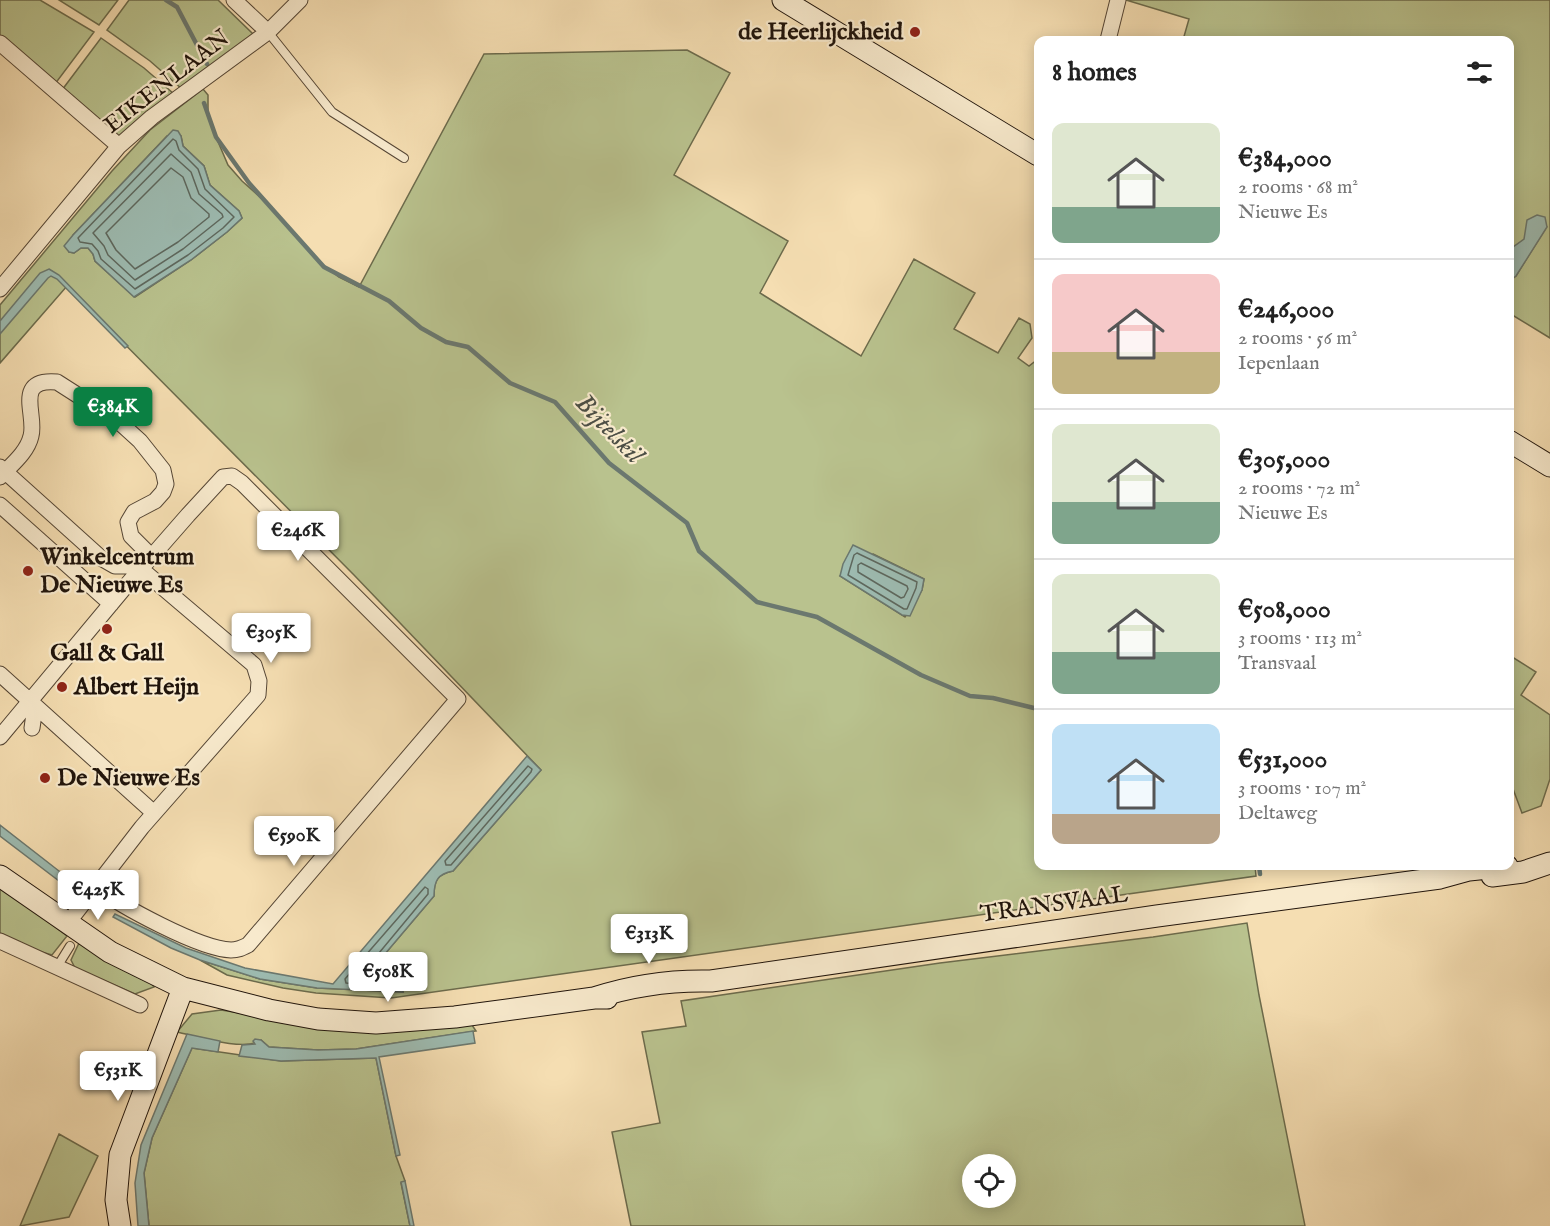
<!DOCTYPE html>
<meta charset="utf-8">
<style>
:root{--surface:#fff;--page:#f6f6f6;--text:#222;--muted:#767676;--line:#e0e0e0;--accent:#0b8043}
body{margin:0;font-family:"IM FELL English",serif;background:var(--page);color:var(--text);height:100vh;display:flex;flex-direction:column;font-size:22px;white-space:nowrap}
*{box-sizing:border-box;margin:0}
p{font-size:20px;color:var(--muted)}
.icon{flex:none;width:33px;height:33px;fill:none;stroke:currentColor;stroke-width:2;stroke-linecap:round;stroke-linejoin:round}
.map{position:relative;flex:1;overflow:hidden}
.details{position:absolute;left:1034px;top:36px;width:480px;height:834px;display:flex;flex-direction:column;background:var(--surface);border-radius:12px;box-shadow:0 3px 15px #0003}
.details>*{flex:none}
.tools{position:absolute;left:962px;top:1154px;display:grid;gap:12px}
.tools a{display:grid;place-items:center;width:54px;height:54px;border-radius:50%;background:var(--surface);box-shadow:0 3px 15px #0003;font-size:30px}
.price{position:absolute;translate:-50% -51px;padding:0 14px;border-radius:6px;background:#fff;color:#222;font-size:20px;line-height:39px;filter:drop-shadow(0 2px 3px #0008)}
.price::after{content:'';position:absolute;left:50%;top:36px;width:18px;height:14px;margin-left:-9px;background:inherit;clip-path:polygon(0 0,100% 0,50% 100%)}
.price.selected{background:var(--accent);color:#fff}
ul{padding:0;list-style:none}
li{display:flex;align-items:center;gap:18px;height:150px;padding:0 18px}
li+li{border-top:2px solid var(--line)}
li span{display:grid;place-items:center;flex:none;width:168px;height:120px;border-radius:12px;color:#555}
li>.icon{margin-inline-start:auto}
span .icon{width:72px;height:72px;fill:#fffc;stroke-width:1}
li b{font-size:26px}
h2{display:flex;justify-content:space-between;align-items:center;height:72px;padding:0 18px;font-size:26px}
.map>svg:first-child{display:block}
.green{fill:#b9c28e;stroke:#6c6b4c;stroke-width:1.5;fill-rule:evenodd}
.water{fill:#9dbbb1;stroke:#6b786f;stroke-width:1.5}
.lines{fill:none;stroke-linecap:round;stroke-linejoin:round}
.shore{stroke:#5e685e;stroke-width:1.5}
.stream{stroke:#6b786f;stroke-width:4.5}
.lane-casing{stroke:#554635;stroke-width:10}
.street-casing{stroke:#554635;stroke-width:17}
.secondary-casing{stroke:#20140b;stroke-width:23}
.lane{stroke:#f8eacd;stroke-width:8}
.street{stroke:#f8eacd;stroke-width:15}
.secondary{stroke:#f8eacd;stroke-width:21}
.poi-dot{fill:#8f2418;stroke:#f8eacd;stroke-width:2}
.labels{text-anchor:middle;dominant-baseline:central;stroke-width:4.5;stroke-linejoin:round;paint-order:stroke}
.poi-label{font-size:24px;font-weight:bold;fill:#20140b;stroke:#f8eacd;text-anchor:start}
.street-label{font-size:24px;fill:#20140b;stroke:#f8eacd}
.water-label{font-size:26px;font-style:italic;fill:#4c4e45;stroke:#f8eacd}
</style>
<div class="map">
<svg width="1550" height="1226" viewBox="0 0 1550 1226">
<rect width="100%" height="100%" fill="#f5deb2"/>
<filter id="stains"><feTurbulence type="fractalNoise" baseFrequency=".00333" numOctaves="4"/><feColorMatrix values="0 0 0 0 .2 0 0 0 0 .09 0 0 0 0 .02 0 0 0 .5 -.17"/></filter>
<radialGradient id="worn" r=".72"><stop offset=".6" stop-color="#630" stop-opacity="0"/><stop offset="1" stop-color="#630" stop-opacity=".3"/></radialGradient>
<path class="green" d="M0,0H40L94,32L55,84L0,37Z
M59,0H118L99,25Z
M129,0H218L253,34L182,89L150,61L107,30Z
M1126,0H1550V338L1509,313V281L1516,276L1547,226L1509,250V40H1183L1189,19Z
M101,38L144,68L174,94L122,142L62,90Z
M687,50L730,73L674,175L788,241L760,293L861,356L914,259L975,293L954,329L998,353L1019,318L1030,324L1032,338L1018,358L1029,366L1038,359V866H1255L1256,876L391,998L316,993L283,988L227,975L200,960L260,979L317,988L403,992L384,955L434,896C434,880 438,874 453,871L541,770L354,575L67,286L0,363V305L112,171L150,130L203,89L208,95V113L216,137L228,165L242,181L271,207L317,260L339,277L359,287L484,54ZM167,136H181L183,146L204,166L210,185L239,211L242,218L227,232L191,260L135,297L95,261L93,254L88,248H81L74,253L69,252L73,235ZM873,554L924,579L922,590L905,617L840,576Z
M1509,655L1536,672L1521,695L1550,715V779L1541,806L1522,813L1513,789L1509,785Z
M0,885L67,936L52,955L38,951L0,933Z
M1247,923L1259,995L1305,1226H631L612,1132L660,1123L642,1032L686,1026L681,1001L940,963L1153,937ZM972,1164H1005V1197H972Z
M79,943L133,975L148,980L154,987L135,994L75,968L71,960Z
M221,1010L278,1019L470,1022L476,1031L356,1049L318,1050L269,1047L261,1040C245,1052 196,1036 177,1032L192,1014Z
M192,1048L281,1061L376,1058L396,1156L405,1181L401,1183L410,1226H149L144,1173L152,1138Z
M59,1134L98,1156L69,1217L20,1226Z"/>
<path class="water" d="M173,130L178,131L181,136L183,146L204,166L210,185L239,211L242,218L227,232L191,260L134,297L95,261L93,254L88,248H81L74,253L69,252L64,246L73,235Z
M1537,215L1545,217L1547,227L1516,276L1509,281V250L1524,239L1527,220Z
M49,269L59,275L128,346L125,348L57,279L51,276L48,278L0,334V321L40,273Z
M853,545L924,579L922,590L910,616L902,615L840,576L843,564Z
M527,756L541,770L453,871C438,874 434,880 434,896L384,955L403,982V992L317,988L260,979L200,960L171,948L113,917L115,914L186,948L245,968L333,984Z
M0,825L68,878L63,884L0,836Z
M473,1031L475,1043L379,1057L400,1155L396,1156L376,1058L281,1061L239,1056L242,1045L255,1044L253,1041L255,1039L261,1040L269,1047L318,1050L356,1049Z
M187,1034L220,1041L218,1052L192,1048L152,1138L144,1173L149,1226H138L135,1183L141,1145Z
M405,1181L414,1226H410L401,1182Z"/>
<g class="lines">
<path class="shore" d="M173,139L176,141L179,150L198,169L205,189L234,217L223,228L188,255L135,289L101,259L98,251L92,244L80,242L78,238Z
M171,154L191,172L199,194L222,214L223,217L183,249L135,280L108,255L104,246L93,233Z
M171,168L183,177L191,198L209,214V217L178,242L135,269L116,250L106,233Z
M857,553L917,582L916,588L907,609H904L848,575L854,555Z
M861,563L907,586L908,589L904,597L901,598L858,572V565Z
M528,766L532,769L531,772L451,865H446L445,861Z
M425,887L428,889V894L379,953L380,959L395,982V986L346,983L345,979Z"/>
<path class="stream" d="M166,0L177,7L207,64
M204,103L216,137L249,183L324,267L389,301L421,328L446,342L468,347L510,383L555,402L609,463L687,523L699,551L757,602L817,617L921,675L970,696L993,698L1038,709
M1259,866L1260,874"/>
<defs>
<path id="lane" d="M268,32L332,112L404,158
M57,967L70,946"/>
<path id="street" d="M234,0L268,32
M1108,40L1118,0
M0,43L119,146
M0,289L119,146L152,117L268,32L300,0
M0,467L101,558L115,566H131L141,569L254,665L259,681L258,695L142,827L67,924
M0,477C11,465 27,453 31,436C37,415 13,378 57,382L118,421L140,441L163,470L166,484L163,492L155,501L134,512L128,522L131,536L152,557
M0,505L111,604
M0,674L154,813
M31,701L34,714L32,728
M0,737L125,587L188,515L223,477L232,476L242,483L458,699L248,945C242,948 238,950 231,950C200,949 120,906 95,886
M0,941L140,1005"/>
<path id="secondary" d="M783,0L1038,155
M1509,441L1550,466
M0,876L110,952L183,988L269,1010L318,1019L376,1023L455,1017L594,998H607
M1492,876L1523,872L1550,863
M594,998C633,985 670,980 711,981L1157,916L1440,878L1469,870L1507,866
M120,1226L116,1200L120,1155L183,988"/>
</defs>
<use href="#lane" class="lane-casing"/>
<use href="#street" class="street-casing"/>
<use href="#secondary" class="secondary-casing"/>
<use href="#lane" class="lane"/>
<use href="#street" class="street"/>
<use href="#secondary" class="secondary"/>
</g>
<g class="poi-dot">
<circle cx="915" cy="32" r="6"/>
<circle cx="28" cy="571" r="6"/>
<circle cx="107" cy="629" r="6"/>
<circle cx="62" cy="687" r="6"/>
<circle cx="45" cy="778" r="6"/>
</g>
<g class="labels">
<g class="poi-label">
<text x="903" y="32" text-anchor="end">de Heerlijckheid</text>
<text x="40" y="557">Winkelcentrum<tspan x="40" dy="28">De Nieuwe Es</tspan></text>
<text x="107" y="653" text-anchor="middle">Gall &amp; Gall</text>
<text x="74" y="687">Albert Heijn</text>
<text x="57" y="778">De Nieuwe Es</text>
</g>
<g class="street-label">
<text transform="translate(167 82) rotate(-38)">EIKENLAAN</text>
<text transform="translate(1054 905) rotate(-8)">TRANSVAAL</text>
</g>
<g class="water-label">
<text transform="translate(609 429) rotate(46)">Bijtelskil</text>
</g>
</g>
<rect width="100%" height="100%" filter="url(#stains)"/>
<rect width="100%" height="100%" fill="url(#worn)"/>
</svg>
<div class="tools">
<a><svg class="icon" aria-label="locate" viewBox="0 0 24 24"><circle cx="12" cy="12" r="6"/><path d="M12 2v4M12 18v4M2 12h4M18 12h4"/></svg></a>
</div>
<b class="price selected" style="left:113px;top:438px">€384K</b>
<b class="price" style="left:298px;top:562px">€246K</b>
<b class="price" style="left:271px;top:664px">€305K</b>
<b class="price" style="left:294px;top:867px">€590K</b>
<b class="price" style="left:98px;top:921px">€425K</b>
<b class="price" style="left:649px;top:965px">€313K</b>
<b class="price" style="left:388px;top:1003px">€508K</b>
<b class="price" style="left:118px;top:1102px">€531K</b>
<section class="details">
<h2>8 homes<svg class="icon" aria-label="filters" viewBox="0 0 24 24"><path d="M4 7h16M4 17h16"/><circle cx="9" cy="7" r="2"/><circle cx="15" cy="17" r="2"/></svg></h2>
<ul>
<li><span style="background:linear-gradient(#dfe7d0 70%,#7fa58c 0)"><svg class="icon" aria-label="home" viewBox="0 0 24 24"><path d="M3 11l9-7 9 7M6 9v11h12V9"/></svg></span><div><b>€384,000</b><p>2 rooms · 68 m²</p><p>Nieuwe Es</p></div></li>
<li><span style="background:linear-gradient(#f6c9c9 65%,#c2b280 0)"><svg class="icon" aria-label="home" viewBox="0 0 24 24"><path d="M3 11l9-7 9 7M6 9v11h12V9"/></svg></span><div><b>€246,000</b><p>2 rooms · 56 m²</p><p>Iepenlaan</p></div></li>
<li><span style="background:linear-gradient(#dfe7d0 65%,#7fa58c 0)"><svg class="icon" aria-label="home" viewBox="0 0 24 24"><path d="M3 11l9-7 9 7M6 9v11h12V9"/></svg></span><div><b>€305,000</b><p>2 rooms · 72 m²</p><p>Nieuwe Es</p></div></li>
<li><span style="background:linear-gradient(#dfe7d0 65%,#7fa58c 0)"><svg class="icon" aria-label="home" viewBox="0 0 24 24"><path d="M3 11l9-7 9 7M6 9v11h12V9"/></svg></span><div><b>€508,000</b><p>3 rooms · 113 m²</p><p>Transvaal</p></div></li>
<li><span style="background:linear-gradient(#bfe0f5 75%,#b9a48a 0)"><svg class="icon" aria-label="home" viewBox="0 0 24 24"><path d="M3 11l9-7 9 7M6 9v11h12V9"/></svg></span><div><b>€531,000</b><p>3 rooms · 107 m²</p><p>Deltaweg</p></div></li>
</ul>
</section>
</div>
